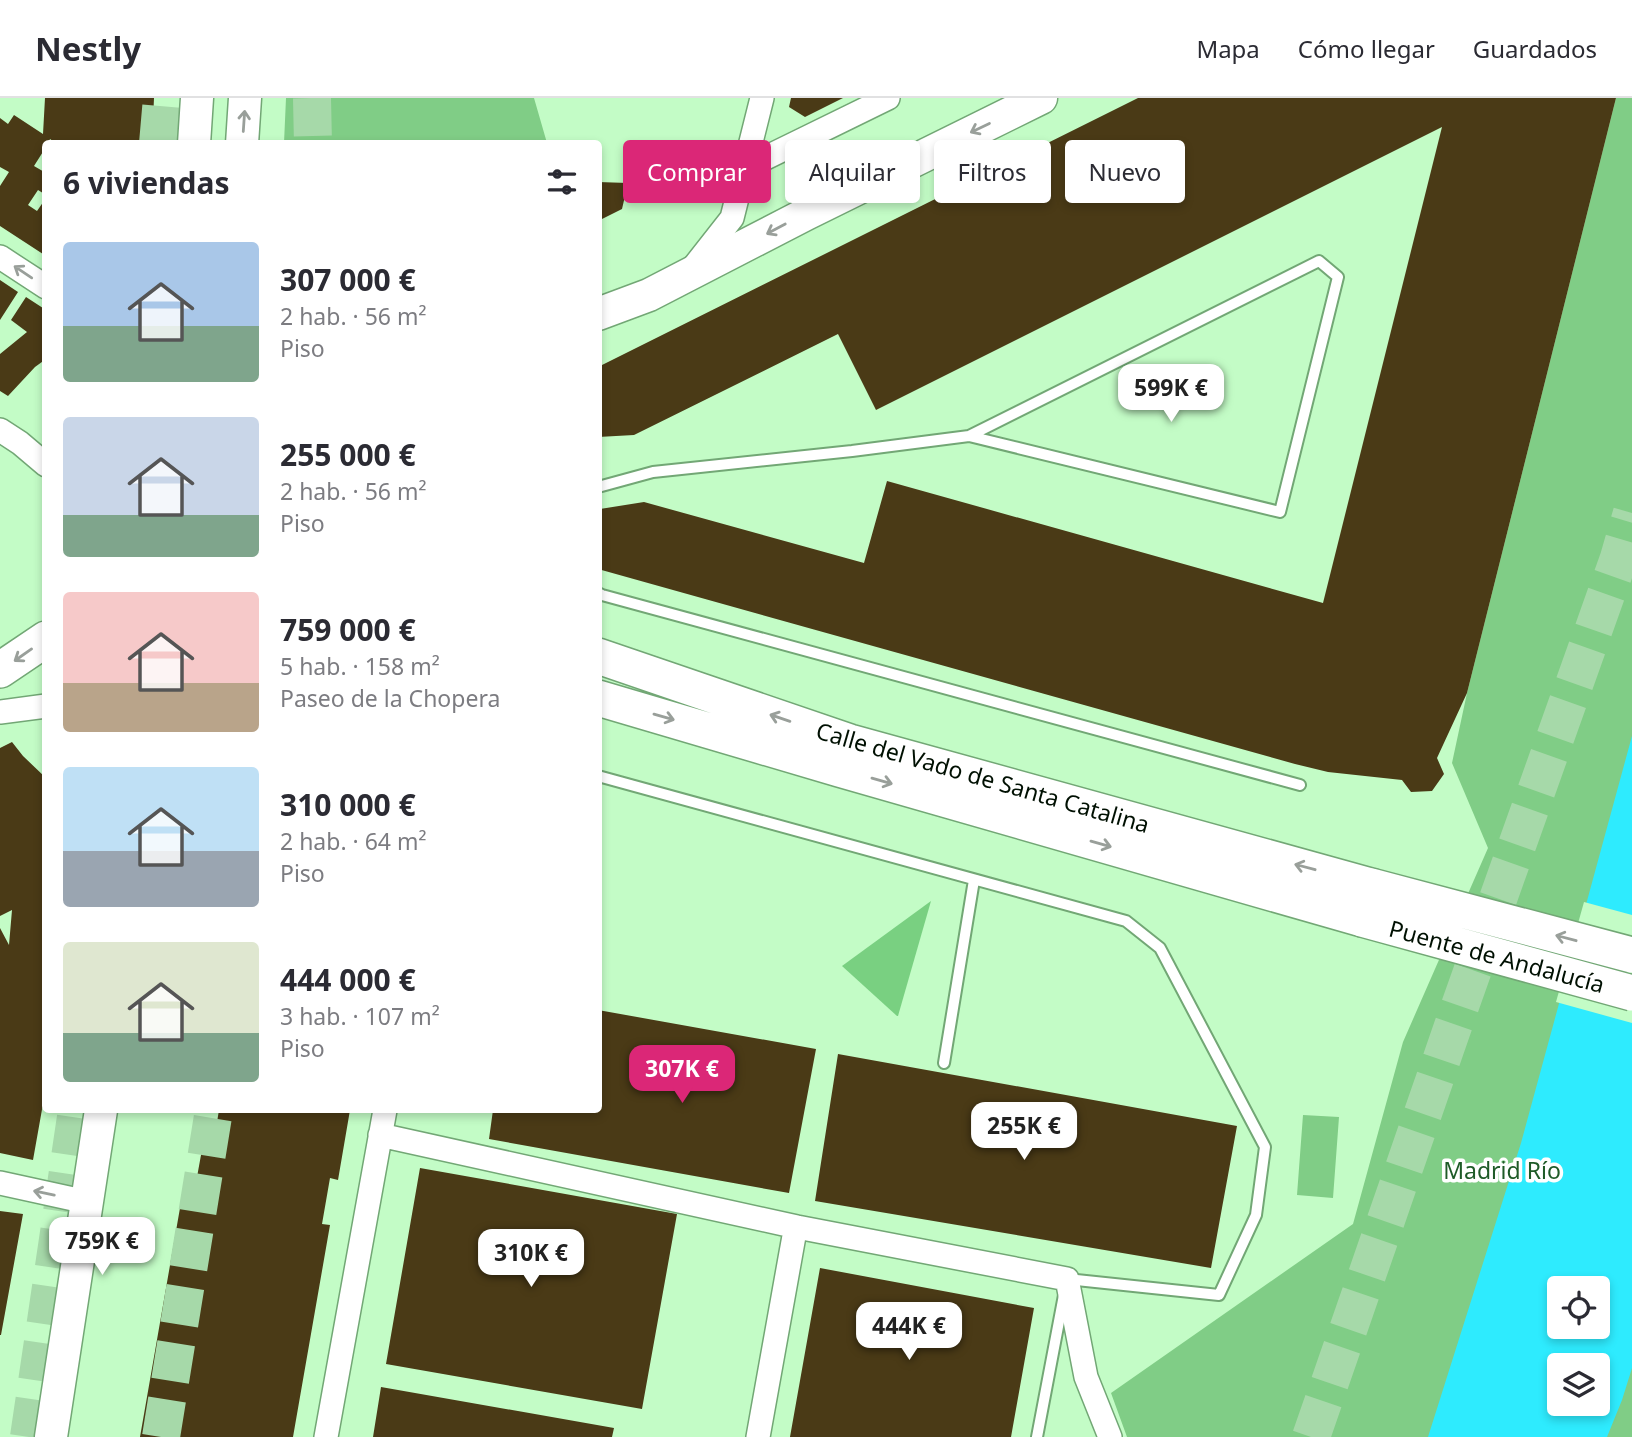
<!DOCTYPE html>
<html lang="es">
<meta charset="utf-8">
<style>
:root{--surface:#fff;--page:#f7f7f7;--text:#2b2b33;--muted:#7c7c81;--line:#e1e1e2;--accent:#db2777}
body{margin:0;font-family:"Noto Sans",sans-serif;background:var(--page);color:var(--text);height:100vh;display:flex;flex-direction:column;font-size:26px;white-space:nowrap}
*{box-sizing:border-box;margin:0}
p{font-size:23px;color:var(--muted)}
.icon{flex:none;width:38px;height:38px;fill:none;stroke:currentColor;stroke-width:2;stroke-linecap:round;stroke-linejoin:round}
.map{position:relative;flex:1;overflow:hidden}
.sheet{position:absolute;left:42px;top:42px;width:560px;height:973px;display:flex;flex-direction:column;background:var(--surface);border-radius:7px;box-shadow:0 4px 10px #0003}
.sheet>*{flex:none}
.banner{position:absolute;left:623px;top:42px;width:665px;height:63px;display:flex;gap:14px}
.buttons{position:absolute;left:1547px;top:1178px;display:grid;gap:14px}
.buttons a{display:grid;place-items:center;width:63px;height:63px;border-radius:7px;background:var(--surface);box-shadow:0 4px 10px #0003;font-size:35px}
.price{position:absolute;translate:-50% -60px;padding:0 16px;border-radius:14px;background:#fff;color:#222;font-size:23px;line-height:46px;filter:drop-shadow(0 2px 4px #0008)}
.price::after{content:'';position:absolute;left:50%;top:42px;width:21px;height:16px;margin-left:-10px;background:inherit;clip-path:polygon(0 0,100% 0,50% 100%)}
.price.on{background:var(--accent);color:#fff}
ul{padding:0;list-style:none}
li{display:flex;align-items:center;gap:21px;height:175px;padding:0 21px}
li span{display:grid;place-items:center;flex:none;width:196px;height:140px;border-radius:7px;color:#555}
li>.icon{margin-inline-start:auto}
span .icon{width:84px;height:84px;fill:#fffc;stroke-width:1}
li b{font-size:30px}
h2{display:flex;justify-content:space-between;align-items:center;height:84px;padding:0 21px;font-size:30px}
.chip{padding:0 24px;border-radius:7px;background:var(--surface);box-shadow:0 4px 10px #0003;font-size:24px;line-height:63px}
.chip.on{background:var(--accent);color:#fff}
header{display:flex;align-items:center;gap:42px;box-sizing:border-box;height:98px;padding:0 35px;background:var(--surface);border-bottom:2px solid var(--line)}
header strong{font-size:33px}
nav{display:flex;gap:38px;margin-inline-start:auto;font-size:24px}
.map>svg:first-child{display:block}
.green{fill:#80cd86;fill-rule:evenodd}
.forest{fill:#79d081}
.water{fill:#2eebfe;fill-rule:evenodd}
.pier{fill:#c3fcc6}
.building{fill:#4a3a16}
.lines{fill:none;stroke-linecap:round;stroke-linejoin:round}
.highway-tunnel{stroke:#a6d9a9;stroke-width:38;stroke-dasharray:38 19;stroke-linecap:butt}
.lane-casing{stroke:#72a775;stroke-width:14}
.street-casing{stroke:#72a775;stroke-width:26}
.secondary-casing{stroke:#72a775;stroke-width:35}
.primary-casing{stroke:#72a775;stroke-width:38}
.lane{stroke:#fff;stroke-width:10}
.street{stroke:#fff;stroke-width:23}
.secondary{stroke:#fff;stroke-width:32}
.primary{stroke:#fff;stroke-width:35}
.primary-bridge-casing{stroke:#72a775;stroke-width:38;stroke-linecap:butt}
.primary-bridge{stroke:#fff;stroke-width:35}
.oneway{stroke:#999f9a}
.labels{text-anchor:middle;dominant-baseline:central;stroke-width:7;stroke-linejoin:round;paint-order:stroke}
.street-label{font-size:23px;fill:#001002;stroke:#fff}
.park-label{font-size:23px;fill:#1f5b28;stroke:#fff}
</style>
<header>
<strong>Nestly</strong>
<nav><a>Mapa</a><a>Cómo llegar</a><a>Guardados</a></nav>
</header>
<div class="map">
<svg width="1632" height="1339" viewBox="0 0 1632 1339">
<rect width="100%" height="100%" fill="#c3fcc6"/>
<path class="green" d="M286,0H534L547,45H284Z
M1616,0H1632V1339H1127L1111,1295L1353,1126L1403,944L1488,750L1452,665L1467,595ZM1559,1190H1598V1228H1559ZM1559,1267H1598V1306H1559Z
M1303,1017L1339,1019L1333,1100L1297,1097Z"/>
<path class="forest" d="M931,803L898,918H897L842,868Z"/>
<path class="water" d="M1632,638V1270L1622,1302L1607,1339H1428L1521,1045ZM1559,1190H1598V1228H1559ZM1559,1267H1598V1306H1559Z"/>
<path class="pier" d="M1584,804L1632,817V925L1556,904Z"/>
<path class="building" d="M45,0H154L152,46H57L50,41L48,46H46V49L34,68L46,75V97L38,92L28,107L37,113L46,100V158L0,128V88L9,74L0,69V20L8,26L14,17L43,36Z
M791,0H843L805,19L789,9Z
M1138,0H1616L1467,595L1437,660L1444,676L1432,693L1411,694L1402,682L1328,674L1295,666L598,471V416L600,411L644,404L864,465L887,383L1323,505L1442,29L876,312L838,236L634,337L598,339V269Z
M598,84L628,85L622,111L598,123Z
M0,182L18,194L0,222Z
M26,199L46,212V261L35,269L8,298L0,293V256L27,234L11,222Z
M12,644L23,658L46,680V989L33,1062L0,1055V830L9,847L12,812L0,818V650Z
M598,912L816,951L789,1095L489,1041L493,1012H598Z
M838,956L1237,1028L1211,1170L815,1103Z
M219,1012H350L338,1082L330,1080L322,1126L330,1127L293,1339H140L180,1110L191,1112L203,1046L213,1048Z
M420,1070L677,1116L642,1311L386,1266Z
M0,1113L23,1116L1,1237H0Z
M820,1170L1034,1210L1011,1339H790Z
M381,1289L614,1330L612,1339H373Z"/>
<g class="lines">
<path class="highway-tunnel" d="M312,0L313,46
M158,46L162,0
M29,1339L77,1012
M161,1339L214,1012
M1311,1339L1460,908L1619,460L1632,415"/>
<defs>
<path id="lane" d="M598,389L653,374L852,353L969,338L1319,163L1338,179L1280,414L969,338
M598,495L602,497L1300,687
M598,678L1126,823L1160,850L1265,1049L1256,1117L1219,1197L1067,1181
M944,965L974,782
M1037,1339L1064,1197"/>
<path id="street" d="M745,70L888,0
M0,159L46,189
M692,171L732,120L762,0
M0,332L20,345L46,367
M0,614L46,608
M380,1037L797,1129L1067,1181L1086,1279L1110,1339
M0,1085L87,1104
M326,1339L385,1012
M758,1339L794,1138L797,1129"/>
<path id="secondary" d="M194,46L197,0
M242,46L245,0
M598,216L649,197L806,116L1041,0
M51,1339L101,1012"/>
<path id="primary" d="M598,558L850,644L1371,788
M0,572L46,541
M598,600L839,671L1362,821"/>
</defs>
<use href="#lane" class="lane-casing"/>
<use href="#street" class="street-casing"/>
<use href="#secondary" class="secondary-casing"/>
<use href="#primary" class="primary-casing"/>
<use href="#lane" class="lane"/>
<use href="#street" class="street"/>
<use href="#secondary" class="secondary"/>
<use href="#primary" class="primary"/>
<defs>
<path id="primary-bridge" d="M1371,788L1632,857
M1362,821L1632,895"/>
</defs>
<use href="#primary-bridge" class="primary-bridge-casing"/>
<use href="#primary-bridge" class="primary-bridge"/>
</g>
<defs><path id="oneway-shaft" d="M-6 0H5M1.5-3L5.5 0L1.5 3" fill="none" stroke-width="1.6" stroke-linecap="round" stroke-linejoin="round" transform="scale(1.75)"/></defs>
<g class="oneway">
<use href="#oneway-shaft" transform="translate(244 23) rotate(-86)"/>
<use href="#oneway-shaft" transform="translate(980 30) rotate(154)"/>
<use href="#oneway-shaft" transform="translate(776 131) rotate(152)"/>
<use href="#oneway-shaft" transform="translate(23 174) rotate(-146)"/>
<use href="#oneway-shaft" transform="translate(23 557) rotate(145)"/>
<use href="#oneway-shaft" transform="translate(664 619) rotate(16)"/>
<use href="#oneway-shaft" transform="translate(780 620) rotate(-161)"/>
<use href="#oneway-shaft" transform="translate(882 683) rotate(16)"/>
<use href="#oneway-shaft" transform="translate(1101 746) rotate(16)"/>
<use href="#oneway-shaft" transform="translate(1305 769) rotate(-165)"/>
<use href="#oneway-shaft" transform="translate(1566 840) rotate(-165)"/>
<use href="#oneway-shaft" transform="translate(44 1095) rotate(-168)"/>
</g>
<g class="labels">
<g class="street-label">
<text transform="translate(983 679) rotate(16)">Calle del Vado de Santa Catalina</text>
<text transform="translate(1497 858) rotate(15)">Puente de Andalucía</text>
</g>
<g class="park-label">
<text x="1502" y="1072">Madrid Río</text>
</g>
</g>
</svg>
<div class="buttons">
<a><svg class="icon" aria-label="locate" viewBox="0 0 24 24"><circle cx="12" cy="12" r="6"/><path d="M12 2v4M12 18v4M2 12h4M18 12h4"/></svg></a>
<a><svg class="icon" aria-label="layers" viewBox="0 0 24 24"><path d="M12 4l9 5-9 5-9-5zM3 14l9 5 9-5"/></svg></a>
</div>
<b class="price" style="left:1171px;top:326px">599K €</b>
<b class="price on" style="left:682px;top:1007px">307K €</b>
<b class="price" style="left:1024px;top:1064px">255K €</b>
<b class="price" style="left:102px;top:1179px">759K €</b>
<b class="price" style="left:531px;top:1191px">310K €</b>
<b class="price" style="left:909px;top:1264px">444K €</b>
<div class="banner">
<a class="chip on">Comprar</a>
<a class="chip">Alquilar</a>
<a class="chip">Filtros</a>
<a class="chip">Nuevo</a>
</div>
<section class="sheet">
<h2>6 viviendas<svg class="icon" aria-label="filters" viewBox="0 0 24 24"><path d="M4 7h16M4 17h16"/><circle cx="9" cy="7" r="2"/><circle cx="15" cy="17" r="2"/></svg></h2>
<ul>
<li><span style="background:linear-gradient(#a9c7e8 60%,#7fa58c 0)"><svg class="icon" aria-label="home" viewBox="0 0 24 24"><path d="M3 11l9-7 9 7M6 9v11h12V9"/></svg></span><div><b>307 000 €</b><p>2 hab. · 56 m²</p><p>Piso</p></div></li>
<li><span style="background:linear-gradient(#c9d6e8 70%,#7fa58c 0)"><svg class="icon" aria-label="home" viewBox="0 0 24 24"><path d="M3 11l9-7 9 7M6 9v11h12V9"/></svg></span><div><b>255 000 €</b><p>2 hab. · 56 m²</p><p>Piso</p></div></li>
<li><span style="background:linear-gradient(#f6c9c9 65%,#b9a48a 0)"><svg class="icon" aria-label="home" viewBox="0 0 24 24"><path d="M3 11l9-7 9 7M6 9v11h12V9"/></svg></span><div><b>759 000 €</b><p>5 hab. · 158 m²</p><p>Paseo de la Chopera</p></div></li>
<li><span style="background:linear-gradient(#bfe0f5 60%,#9aa5b1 0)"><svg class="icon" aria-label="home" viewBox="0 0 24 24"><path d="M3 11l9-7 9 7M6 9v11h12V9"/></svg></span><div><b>310 000 €</b><p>2 hab. · 64 m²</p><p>Piso</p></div></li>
<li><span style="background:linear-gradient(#dfe7d0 65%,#7fa58c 0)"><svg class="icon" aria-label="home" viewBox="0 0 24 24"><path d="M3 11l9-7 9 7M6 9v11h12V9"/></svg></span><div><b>444 000 €</b><p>3 hab. · 107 m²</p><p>Piso</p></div></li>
</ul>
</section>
</div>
